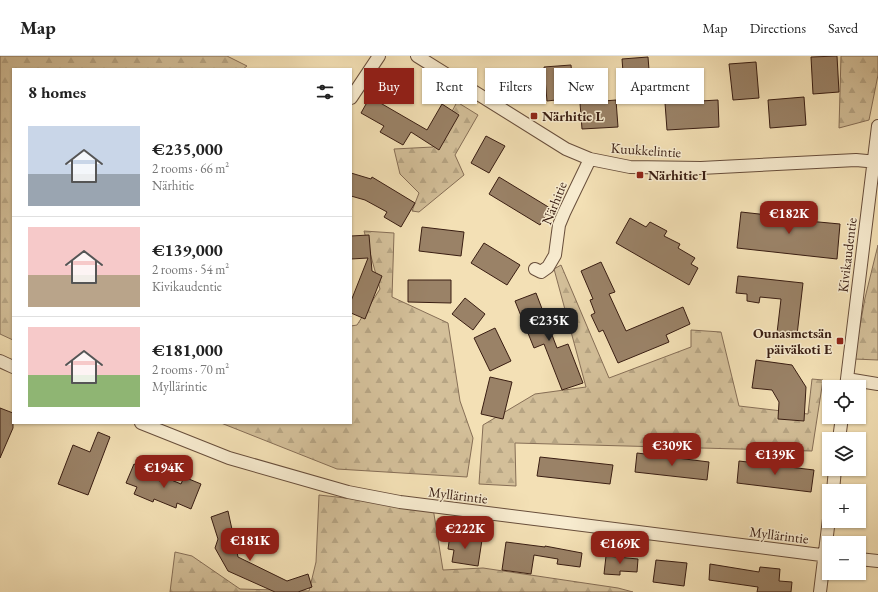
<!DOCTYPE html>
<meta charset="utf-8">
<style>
:root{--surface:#fff;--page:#f2f2f2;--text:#222;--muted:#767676;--line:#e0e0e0;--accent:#8f2418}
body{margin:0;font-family:"EB Garamond",serif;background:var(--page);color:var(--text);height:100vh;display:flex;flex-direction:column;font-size:15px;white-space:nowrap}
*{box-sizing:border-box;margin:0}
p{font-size:13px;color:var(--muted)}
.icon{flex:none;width:22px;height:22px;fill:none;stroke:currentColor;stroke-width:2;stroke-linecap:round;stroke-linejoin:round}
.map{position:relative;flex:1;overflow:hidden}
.panel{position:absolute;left:12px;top:12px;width:340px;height:356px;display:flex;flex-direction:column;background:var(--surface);border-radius:0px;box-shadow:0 1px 3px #0004}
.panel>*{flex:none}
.hud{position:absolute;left:364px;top:12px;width:380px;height:36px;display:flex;gap:8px}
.fabs{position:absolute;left:822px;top:324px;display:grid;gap:8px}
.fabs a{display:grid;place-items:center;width:44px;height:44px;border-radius:0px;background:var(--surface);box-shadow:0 1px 3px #0004;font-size:20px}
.price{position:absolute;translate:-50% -34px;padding:0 9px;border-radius:8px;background:var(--accent);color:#fff;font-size:13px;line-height:26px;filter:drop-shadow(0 1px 2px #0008)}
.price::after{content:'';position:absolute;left:50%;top:24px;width:12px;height:9px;margin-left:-6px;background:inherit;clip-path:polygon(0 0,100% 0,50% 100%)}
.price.current{background:#222;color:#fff}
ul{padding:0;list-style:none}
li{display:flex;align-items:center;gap:12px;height:100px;padding:0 16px}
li+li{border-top:1px solid var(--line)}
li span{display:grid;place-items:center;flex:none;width:112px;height:80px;border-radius:0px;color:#555}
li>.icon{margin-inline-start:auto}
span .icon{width:48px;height:48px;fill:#fffc;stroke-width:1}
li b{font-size:17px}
h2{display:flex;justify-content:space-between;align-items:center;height:48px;padding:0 16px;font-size:17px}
.pill{padding:0 14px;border-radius:0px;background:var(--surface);box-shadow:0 1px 3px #0004;font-size:14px;line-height:36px}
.pill.current{background:var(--accent);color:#fff}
header{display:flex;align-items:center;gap:24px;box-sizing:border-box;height:56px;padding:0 20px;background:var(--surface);border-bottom:1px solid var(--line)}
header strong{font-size:19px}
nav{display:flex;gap:22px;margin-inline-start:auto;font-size:14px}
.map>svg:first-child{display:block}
.forest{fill:url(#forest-firs);stroke:#866e56}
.building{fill:#9a8267;stroke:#391d12}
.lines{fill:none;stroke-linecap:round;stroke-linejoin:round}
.street-casing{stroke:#684e3b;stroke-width:14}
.street{stroke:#f7ebcf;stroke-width:12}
.poi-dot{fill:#8f2418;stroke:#f7ebcf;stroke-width:1.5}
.labels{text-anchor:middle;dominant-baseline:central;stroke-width:3;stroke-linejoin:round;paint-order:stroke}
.poi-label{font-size:14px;font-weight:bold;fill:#391d12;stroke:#f7ebcf;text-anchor:start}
.street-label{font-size:14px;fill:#391d12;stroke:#f7ebcf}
</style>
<header>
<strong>Map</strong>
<nav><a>Map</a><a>Directions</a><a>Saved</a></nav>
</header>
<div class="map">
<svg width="878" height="536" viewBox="0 0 878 536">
<defs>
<pattern id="forest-firs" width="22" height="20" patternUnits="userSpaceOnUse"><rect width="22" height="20" fill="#d3bf99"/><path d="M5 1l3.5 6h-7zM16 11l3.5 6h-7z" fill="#b6a483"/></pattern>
</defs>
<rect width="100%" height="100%" fill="#f3e0b5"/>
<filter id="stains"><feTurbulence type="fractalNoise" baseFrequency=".005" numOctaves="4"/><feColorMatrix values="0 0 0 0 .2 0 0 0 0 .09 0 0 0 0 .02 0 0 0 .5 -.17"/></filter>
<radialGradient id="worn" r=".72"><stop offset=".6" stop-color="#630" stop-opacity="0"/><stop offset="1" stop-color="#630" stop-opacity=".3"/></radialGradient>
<path class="forest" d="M0,0H227L247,10L243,13H13V284L0,278Z
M841,0H878V19L869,64L839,72Z
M457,46L478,59L455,99L464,119L419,156L412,155L419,137L400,118L394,93L433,91Z
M364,175L394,177L392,241L448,267L460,345L473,382L467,421L337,413L221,367H351V270L357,269L380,233Z
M878,189V304L854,303L865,242Z
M561,209L609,322L691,291V274L721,276L739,350L808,358L812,323L823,324L812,395L515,387L516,430L479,428L483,369L535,338L586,331L554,213Z
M319,439L433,452L443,514L483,512L618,532L633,536H170L175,496L192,500L240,533L309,535L316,506Z"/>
<path class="building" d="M837,0L839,36L813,38L811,1Z
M648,1L651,39L625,42L622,3Z
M756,6L759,42L733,44L729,8Z
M571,9L574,42L547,45L544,11Z
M370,41L427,74L442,48L459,59L439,94L411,76L403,89L380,76L384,70L361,57Z
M804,41L806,69L770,72L768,44Z
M616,44L618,71L582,73L580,47Z
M718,44L719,71L667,74L665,47Z
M486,80L505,90L489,117L471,107Z
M351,117L371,123L372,121L415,147L401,171L384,161L387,156L365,144L351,140Z
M499,121L550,152L540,169L489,138Z
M796,154L809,155L808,165L840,168L837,203L737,192L741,156L795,162Z
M630,162L646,171L650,166L667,175L664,180L680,188L678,192L695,202L691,208L698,212L689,229L616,187Z
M422,171L464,176L461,200L419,195Z
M369,179L372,215L382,220L365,263L351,257V245L368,202L351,203V180Z
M484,187L520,209L507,229L471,207Z
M601,206L615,236L609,238L626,275L683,251L690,268L666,279L669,286L618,307L603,274L599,276L591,259L595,257L590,244L593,243L581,215Z
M738,220L803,227L797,279L777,277L781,243L760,241L759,247L747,245V238L736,237Z
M408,224H451V247L408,246Z
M536,237L557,292L568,288L583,327L562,334L544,288L534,292L515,245Z
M465,242L485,258L473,274L452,258Z
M495,272L511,305L490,315L474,282Z
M756,304L792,309L806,331L804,365L778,363L779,346L772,334L752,332Z
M490,321L512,326L503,363L481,358Z
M0,352L13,357V372L0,402Z
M98,376L110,381L88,439L58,428L73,389L90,396Z
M637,397L709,406L707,424L635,416Z
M540,401L613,409L610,428L537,420Z
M739,405L814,414L811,436L737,427Z
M134,408L146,413L144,418L162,426L164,421L181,428L184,421L201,428L191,453L177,447L176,452L154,443L153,446L134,438L137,431L126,427Z
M228,455L238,501L287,525L308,518L312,531L298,536H275L228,515L215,492L218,483L211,461Z
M450,479L482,484L478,510L452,506L454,494L448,493Z
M506,486L545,491V490L582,497L580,511L557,508L558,503L534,499L531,518L502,514Z
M606,500L638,503L637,516L620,515V519L604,518Z
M656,504L687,507L684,530L653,526Z
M710,508L759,516L760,511L780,513L779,525L792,526L791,536H757L758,531L709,524Z"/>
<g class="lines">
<defs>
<path id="street" d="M417,0L566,93L590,103L630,111L701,112L856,104L878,106
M351,42L379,0
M535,213L541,216L548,211L555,199L559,169L564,157L590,103
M0,305L13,311
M847,323L878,328
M846,331L878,70
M141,367L229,402L348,436L400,446L829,500
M839,383L842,361
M833,435L835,413
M859,503L878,505
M820,536L829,463"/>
</defs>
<use href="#street" class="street-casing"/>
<use href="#street" class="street"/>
</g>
<g class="poi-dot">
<rect x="530" y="56" width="8" height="8" rx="2"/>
<rect x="636" y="115" width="8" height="8" rx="2"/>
<rect x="836" y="281" width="8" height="8" rx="2"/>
</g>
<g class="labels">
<g class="poi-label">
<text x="542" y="60">Närhitie L</text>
<text x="648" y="119">Närhitie I</text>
<text x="832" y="277" text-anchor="end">Ounasmetsän<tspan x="832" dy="16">päiväkoti E</tspan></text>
</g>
<g class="street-label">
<text transform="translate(646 94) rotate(4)">Kuukkelintie</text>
<text transform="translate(554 147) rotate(-68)">Närhitie</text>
<text transform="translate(847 199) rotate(-83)">Kivikaudentie</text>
<text transform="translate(458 439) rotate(7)">Myllärintie</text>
<text transform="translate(779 479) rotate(7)">Myllärintie</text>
</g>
</g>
<rect width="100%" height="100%" filter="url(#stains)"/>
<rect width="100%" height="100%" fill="url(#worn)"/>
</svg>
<div class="fabs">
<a><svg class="icon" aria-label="locate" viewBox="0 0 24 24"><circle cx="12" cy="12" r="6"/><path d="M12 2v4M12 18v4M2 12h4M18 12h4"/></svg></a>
<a><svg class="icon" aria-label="layers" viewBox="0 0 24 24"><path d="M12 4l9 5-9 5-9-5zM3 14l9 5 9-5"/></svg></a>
<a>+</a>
<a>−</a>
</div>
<b class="price" style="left:789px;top:179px">€182K</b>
<b class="price current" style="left:549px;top:286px">€235K</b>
<b class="price" style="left:672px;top:411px">€309K</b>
<b class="price" style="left:775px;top:420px">€139K</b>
<b class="price" style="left:164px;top:433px">€194K</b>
<b class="price" style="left:465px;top:494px">€222K</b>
<b class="price" style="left:250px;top:506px">€181K</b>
<b class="price" style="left:620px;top:509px">€169K</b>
<div class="hud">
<a class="pill current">Buy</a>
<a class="pill">Rent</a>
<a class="pill">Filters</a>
<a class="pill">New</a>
<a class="pill">Apartment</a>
</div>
<section class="panel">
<h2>8 homes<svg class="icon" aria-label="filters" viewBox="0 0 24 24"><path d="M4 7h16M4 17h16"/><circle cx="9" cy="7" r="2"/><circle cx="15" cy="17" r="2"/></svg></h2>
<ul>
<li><span style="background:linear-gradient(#c9d6e8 60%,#9aa5b1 0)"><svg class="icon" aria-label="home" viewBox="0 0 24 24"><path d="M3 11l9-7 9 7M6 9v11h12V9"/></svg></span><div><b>€235,000</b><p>2 rooms · 66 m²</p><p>Närhitie</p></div></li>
<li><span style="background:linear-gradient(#f6c9c9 60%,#b9a48a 0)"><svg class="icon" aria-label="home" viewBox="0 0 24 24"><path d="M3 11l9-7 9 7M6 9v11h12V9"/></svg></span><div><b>€139,000</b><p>2 rooms · 54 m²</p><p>Kivikaudentie</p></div></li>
<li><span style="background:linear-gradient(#f6c9c9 60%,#8fb573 0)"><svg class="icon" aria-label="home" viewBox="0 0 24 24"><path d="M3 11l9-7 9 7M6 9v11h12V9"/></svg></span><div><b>€181,000</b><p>2 rooms · 70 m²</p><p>Myllärintie</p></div></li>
</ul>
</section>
</div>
